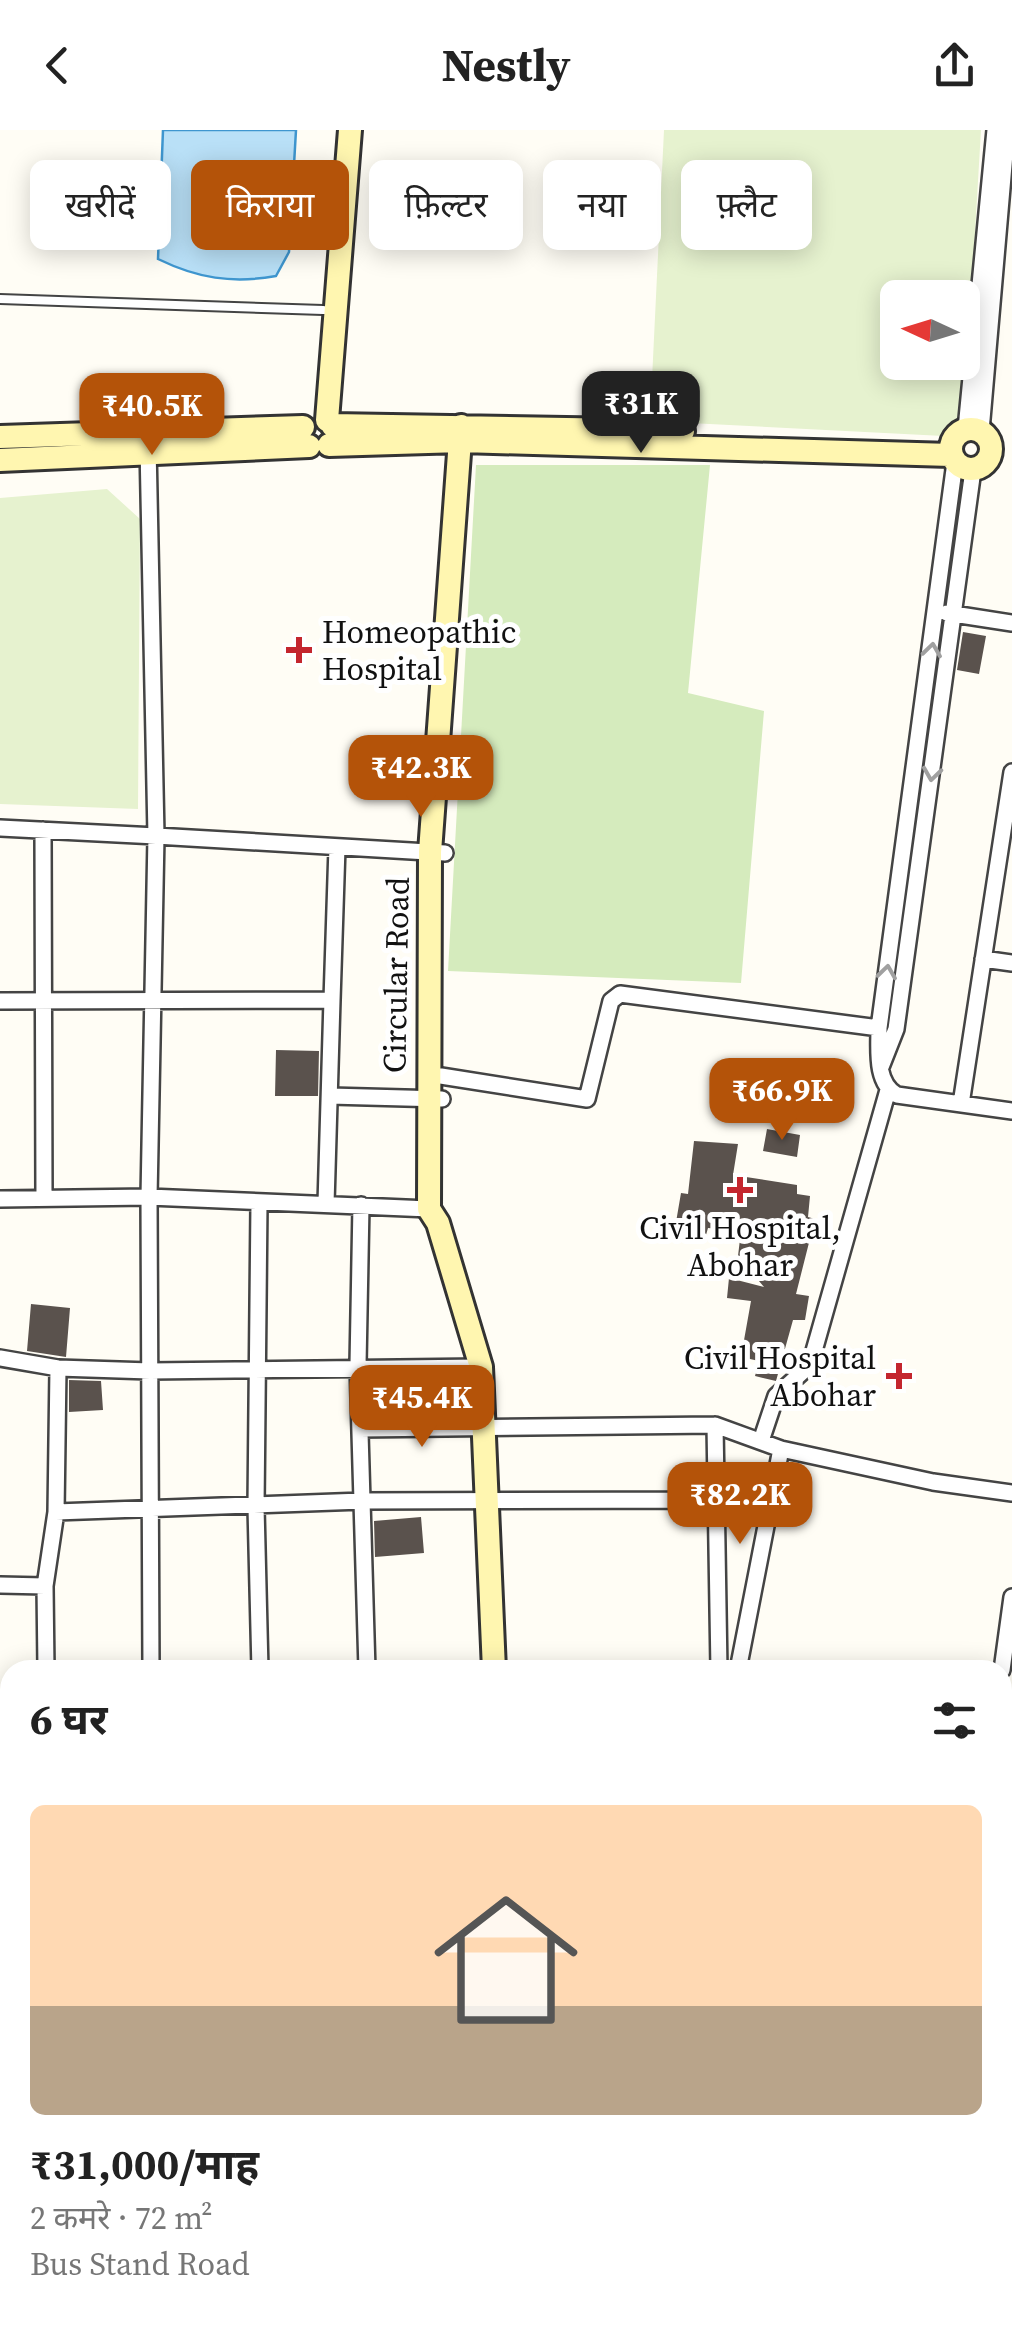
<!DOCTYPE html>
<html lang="hi">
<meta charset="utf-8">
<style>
:root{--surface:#fff;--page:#f6f6f6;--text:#222;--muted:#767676;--accent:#b45309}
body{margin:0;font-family:"Source Serif 4","Noto Sans Devanagari",serif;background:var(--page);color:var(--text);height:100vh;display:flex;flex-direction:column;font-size:38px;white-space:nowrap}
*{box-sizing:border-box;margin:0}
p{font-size:32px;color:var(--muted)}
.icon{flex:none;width:55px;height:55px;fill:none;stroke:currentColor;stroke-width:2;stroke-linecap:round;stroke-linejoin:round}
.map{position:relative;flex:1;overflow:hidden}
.side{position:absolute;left:0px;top:1530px;width:1012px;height:672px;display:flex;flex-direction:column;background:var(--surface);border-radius:30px 30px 0 0;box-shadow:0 5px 25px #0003}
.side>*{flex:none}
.top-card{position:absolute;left:30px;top:30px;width:952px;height:90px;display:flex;gap:20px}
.needle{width:65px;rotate:274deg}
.buttons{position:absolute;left:880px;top:150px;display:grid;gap:20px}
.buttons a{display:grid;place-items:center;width:100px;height:100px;border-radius:15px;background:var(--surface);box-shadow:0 5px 25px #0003;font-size:50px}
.price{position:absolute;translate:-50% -85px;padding:0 22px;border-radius:20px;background:var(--accent);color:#fff;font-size:32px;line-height:65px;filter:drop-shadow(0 2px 5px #0008)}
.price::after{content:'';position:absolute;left:50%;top:60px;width:30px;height:22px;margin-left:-15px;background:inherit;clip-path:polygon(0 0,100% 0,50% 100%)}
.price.active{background:#222;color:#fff}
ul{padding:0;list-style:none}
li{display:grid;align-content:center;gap:20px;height:530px;padding:0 30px}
li span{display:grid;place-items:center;height:310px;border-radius:15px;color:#555}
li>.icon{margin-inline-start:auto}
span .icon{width:180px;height:180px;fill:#fffc;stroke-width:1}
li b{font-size:42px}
h2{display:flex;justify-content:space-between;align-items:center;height:120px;padding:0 30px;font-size:42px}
.tag{padding:0 35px;border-radius:15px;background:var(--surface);box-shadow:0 5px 25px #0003;font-size:35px;line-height:90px}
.tag.active{background:var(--accent);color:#fff}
header{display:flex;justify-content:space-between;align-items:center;height:130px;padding:0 30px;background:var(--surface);font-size:45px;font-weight:700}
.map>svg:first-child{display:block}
.green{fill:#d5ebbd}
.pitch{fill:#e6f2cf;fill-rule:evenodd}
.water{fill:#b9e0f7;stroke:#3f96cf;stroke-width:2.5}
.building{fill:#5a524d}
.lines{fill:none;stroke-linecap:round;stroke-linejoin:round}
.lane-casing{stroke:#444;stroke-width:12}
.street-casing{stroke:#444;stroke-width:20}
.secondary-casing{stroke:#333;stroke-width:28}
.lane{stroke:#fff;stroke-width:8}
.street{stroke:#fff;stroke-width:15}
.secondary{stroke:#fff6b0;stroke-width:22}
.oneway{stroke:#a0a0a0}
.poi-dot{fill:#c4262e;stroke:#fff;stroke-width:4}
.labels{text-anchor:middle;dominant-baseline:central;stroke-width:10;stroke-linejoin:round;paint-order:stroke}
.poi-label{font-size:32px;fill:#111;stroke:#fff;text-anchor:start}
.street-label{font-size:32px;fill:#111;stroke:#fff}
</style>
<header><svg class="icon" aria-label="back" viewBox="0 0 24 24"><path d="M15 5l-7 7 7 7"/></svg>Nestly<svg class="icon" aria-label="share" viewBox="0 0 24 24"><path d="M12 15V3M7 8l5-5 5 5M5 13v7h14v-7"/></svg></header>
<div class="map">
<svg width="1012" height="2202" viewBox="0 0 1012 2202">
<rect width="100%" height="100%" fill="#fffdf5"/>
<path class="green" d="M476,335H710L688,563L764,581L741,853L448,841Z"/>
<path class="pitch" d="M664,0H981L963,307L650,291ZM898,168H962V232H898Z
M107,359L140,389L138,679L0,674V368Z"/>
<path class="water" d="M163,0H296L289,122L276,146C232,154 197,148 158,129Z"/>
<path class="building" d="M963,502L986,506L979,544L957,540Z
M276,920L319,921L318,966H275Z
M767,999L800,1005L797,1027L763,1021Z
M694,1011L738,1014L733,1045L797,1055V1064L810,1066L808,1087L815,1089L796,1164L809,1166L805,1190H793L776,1251L755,1246L759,1231L741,1227L751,1171L727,1168L729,1148L764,1157L738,1126L741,1101L708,1098L706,1105L675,1098L681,1063L688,1064Z
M31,1174L70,1178L66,1227L27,1221Z
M69,1250L101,1251L103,1280L69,1282Z
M421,1387L424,1423L375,1427L374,1391Z"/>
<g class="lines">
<defs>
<path id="lane" d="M0,169L323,180"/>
<path id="street" d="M966,299L995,0
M981,301L1007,0
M148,316L156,706L445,723
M955,332L879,898C879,920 875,953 897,965L1012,981
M947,483L1012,493
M0,698L156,706L149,1067L151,1540
M43,700L44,1068
M983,829L1012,833
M332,870L337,717
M0,871L332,870L326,1074
M881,937L896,899L973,340
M441,946L587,969L611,871L620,864L879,898
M330,966L442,969
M961,974L1012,642
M0,1069L149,1067L429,1079
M259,1073L256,1377L260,1540
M361,1075L358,1235L367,1540
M0,1228L58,1238L150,1241L481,1237
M715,1295L719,1540
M360,1299L715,1295L781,1319L933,1352L1012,1363
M761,1311L776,1266L810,1235L888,960
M56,1382L362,1371L717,1370
M0,1455L45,1456L56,1382L58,1238
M45,1456L46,1540
M738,1540L781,1319
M1002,1540L1012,1467
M0,1606L10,1605
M0,1669H10
M0,1761H10
M0,1853H10
M0,1957H10
M0,2052H10
M0,2142H10
M52,2192L53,2202
M159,2192V2202
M370,2192V2202
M856,2192V2202
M266,2202V2192
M613,2202V2192
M714,2202V2192
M988,2202V2192"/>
<path id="secondary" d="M327,290L350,0
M332,295L683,301
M461,296L430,722L429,1079L438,1093L481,1237L494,1540
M951 319a20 20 0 1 1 40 0a20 20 0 1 1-40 0Z
M0,307L303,297
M329,315L461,311L951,325
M0,330L309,316
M1002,1595L1012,1596
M513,2192V2202"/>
</defs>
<use href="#lane" class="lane-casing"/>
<use href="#street" class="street-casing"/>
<use href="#secondary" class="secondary-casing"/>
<use href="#lane" class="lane"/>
<use href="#street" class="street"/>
<use href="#secondary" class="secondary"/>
</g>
<defs><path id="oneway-chevron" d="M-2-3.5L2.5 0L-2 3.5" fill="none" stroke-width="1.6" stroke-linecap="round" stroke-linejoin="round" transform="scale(2.5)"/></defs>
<g class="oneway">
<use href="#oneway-chevron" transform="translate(932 520) rotate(-82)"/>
<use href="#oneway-chevron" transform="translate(932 644) rotate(98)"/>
<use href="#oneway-chevron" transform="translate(887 842) rotate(-82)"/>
</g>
<g class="poi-dot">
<path d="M294 505h10v10h10v10h-10v10h-10v-10h-10v-10h10z"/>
<path d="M735 1045h10v10h10v10h-10v10h-10v-10h-10v-10h10z"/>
<path d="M894 1231h10v10h10v10h-10v10h-10v-10h-10v-10h10z"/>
</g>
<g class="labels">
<g class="poi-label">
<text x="322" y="502">Homeopathic<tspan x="322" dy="37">Hospital</tspan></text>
<text x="740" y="1098" text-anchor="middle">Civil Hospital,<tspan x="740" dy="37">Abohar</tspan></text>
<text x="876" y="1228" text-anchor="end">Civil Hospital<tspan x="876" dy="37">Abohar</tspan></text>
</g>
<g class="street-label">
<text transform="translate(396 845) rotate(-89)">Circular Road</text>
</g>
</g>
</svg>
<div class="buttons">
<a><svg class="needle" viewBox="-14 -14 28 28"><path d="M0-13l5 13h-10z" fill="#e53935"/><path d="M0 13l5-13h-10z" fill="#767676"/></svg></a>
</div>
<b class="price active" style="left:641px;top:326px">₹31K</b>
<b class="price" style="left:152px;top:328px">₹40.5K</b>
<b class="price" style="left:421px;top:690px">₹42.3K</b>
<b class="price" style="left:782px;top:1013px">₹66.9K</b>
<b class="price" style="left:422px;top:1320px">₹45.4K</b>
<b class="price" style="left:740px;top:1417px">₹82.2K</b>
<div class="top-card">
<a class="tag">खरीदें</a>
<a class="tag active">किराया</a>
<a class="tag">फ़िल्टर</a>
<a class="tag">नया</a>
<a class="tag">फ़्लैट</a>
</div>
<section class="side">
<h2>6 घर<svg class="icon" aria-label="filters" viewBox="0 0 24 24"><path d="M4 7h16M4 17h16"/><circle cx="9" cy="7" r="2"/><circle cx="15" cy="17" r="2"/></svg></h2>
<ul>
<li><span style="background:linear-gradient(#ffd9b3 65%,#b9a48a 0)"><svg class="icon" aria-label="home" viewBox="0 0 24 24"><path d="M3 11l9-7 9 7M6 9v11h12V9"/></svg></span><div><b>₹31,000/माह</b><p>2 कमरे · 72 m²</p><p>Bus Stand Road</p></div></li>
</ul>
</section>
</div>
